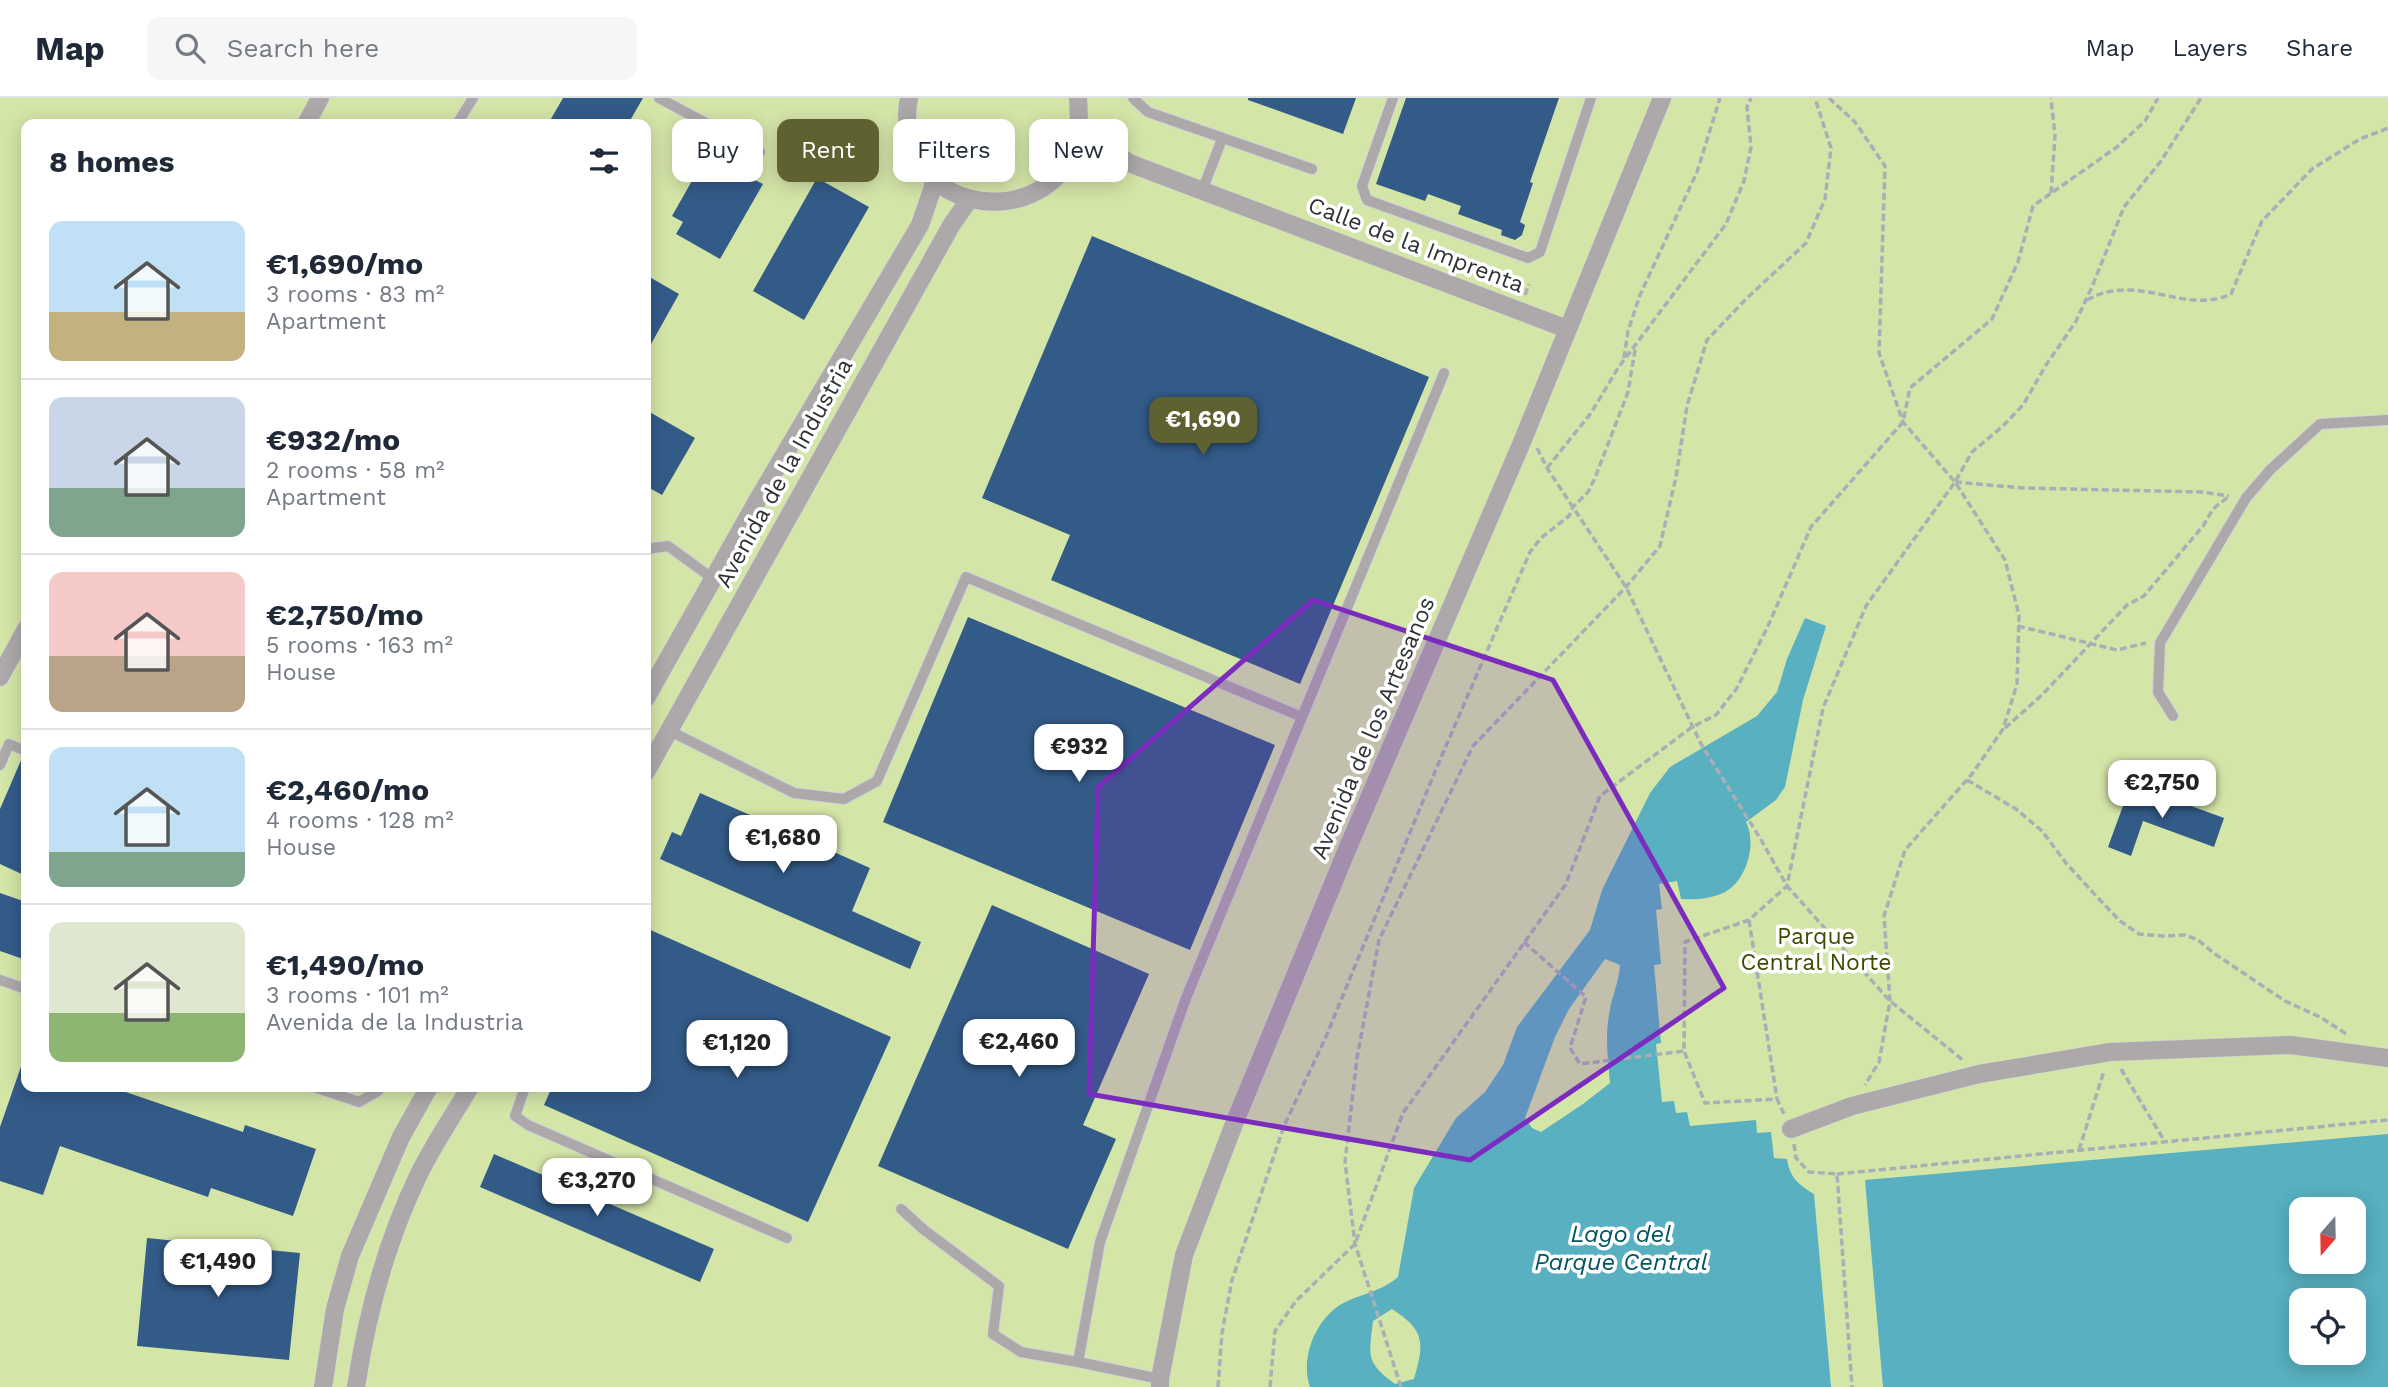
<!DOCTYPE html>
<meta charset="utf-8">
<style>
:root{--surface:#fff;--page:#f6f6f7;--text:#1f2937;--muted:#747a83;--line:#e0e1e3;--accent:#5f6230}
body{margin:0;font-family:"Work Sans",sans-serif;background:var(--page);color:var(--text);height:100vh;display:flex;flex-direction:column;font-size:26px;white-space:nowrap}
*{box-sizing:border-box;margin:0}
p{font-size:23px;color:var(--muted)}
.icon{flex:none;width:38px;height:38px;fill:none;stroke:currentColor;stroke-width:2;stroke-linecap:round;stroke-linejoin:round}
.map{position:relative;flex:1;overflow:hidden}
.drawer{position:absolute;left:21px;top:21px;width:630px;height:973px;display:flex;flex-direction:column;background:var(--surface);border-radius:14px;box-shadow:0 4px 18px #0003}
.drawer>*{flex:none}
.hud{position:absolute;left:672px;top:21px;width:665px;height:63px;display:flex;gap:14px}
.needle{width:46px;rotate:200deg}
.buttons{position:absolute;left:2289px;top:1099px;display:grid;gap:14px}
.buttons a{display:grid;place-items:center;width:77px;height:77px;border-radius:14px;background:var(--surface);box-shadow:0 4px 18px #0003;font-size:35px}
.price{position:absolute;translate:-50% -60px;padding:0 16px;border-radius:14px;background:#fff;color:#222;font-size:23px;line-height:46px;filter:drop-shadow(0 2px 4px #0008)}
.price::after{content:'';position:absolute;left:50%;top:42px;width:21px;height:16px;margin-left:-10px;background:inherit;clip-path:polygon(0 0,100% 0,50% 100%)}
.price.active{background:var(--accent);color:#fff}
ul{padding:0;list-style:none}
li{display:flex;align-items:center;gap:21px;height:175px;padding:0 28px}
li+li{border-top:2px solid var(--line)}
li span{display:grid;place-items:center;flex:none;width:196px;height:140px;border-radius:14px;color:#555}
li>.icon{margin-inline-start:auto}
span .icon{width:84px;height:84px;fill:#fffc;stroke-width:1}
li b{font-size:30px}
h2{display:flex;justify-content:space-between;align-items:center;height:84px;padding:0 28px;font-size:30px}
.chip{padding:0 24px;border-radius:14px;background:var(--surface);box-shadow:0 4px 18px #0003;font-size:24px;line-height:63px}
.chip.active{background:var(--accent);color:#fff}
header{display:flex;align-items:center;gap:42px;box-sizing:border-box;height:98px;padding:0 35px;background:var(--surface);border-bottom:2px solid var(--line)}
header strong{font-size:33px}
nav{display:flex;gap:38px;margin-inline-start:auto;font-size:24px}
.search{width:490px;height:63px;background:var(--page);display:flex;align-items:center;gap:18px;box-sizing:border-box;padding:0 24px;border-radius:14px;color:var(--muted);font-size:26px}
.map>svg:first-child{display:block}
.green{fill:#d4e5a8;fill-rule:evenodd}
.water{fill:#58b0c0;fill-rule:evenodd}
.building{fill:#335b88}
.lines{fill:none;stroke-linecap:round;stroke-linejoin:round}
.service-casing{stroke:#ced4db;stroke-width:12}
.pedestrian-casing{stroke:#ced4db;stroke-width:19}
.minor-casing{stroke:#ced4db;stroke-width:19}
.tertiary-casing{stroke:#ced4db;stroke-width:19}
.path{stroke:#aaaeb5;stroke-width:3.5;stroke-dasharray:7 3.5;stroke-linecap:butt}
.service{stroke:#ada8a9;stroke-width:10}
.pedestrian{stroke:#ada8a9;stroke-width:18}
.minor{stroke:#ada8a9;stroke-width:18}
.tertiary{stroke:#ada8a9;stroke-width:18}
.marked{fill:#7b2cbf;fill-opacity:0.2;stroke:#7b2cbf;stroke-width:5;stroke-linejoin:round}
.labels{text-anchor:middle;dominant-baseline:central;stroke-width:7;stroke-linejoin:round;paint-order:stroke}
.street-label{font-size:23px;fill:#2f3235;stroke:#fff}
.park-label{font-size:23px;fill:#3d4b00;stroke:#fff}
.water-label{font-size:24px;font-style:italic;fill:#025460;stroke:#fff}
</style>
<header>
<strong>Map</strong>
<div class="search"><svg class="icon" aria-label="search" viewBox="0 0 24 24"><circle cx="10" cy="10" r="6"/><path d="M15 15l6 6"/></svg>Search here</div>
<nav><a>Map</a><a>Layers</a><a>Share</a></nav>
</header>
<div class="map">
<svg width="2388" height="1289" viewBox="0 0 2388 1289">
<rect width="100%" height="100%" fill="#f1f7ff"/>
<path class="green" d="M0,0H2388V1289H0ZM26,26H646V989H26ZM2301,1111H2354V1164H2301ZM2301,1202H2354V1255H2301Z"/>
<path class="water" d="M1805,520L1826,528L1803,602L1785,689L1776,702L1746,724C1757,745 1747,782 1725,794C1710,801 1696,802 1681,801L1677,783L1659,786L1662,811L1656,812L1661,866L1654,867L1661,945L1656,946L1662,1004L1674,1003L1676,1015L1687,1014L1690,1028L1756,1022L1757,1035L1771,1034L1774,1060L1787,1061C1790,1080 1798,1086 1814,1096L1831,1289H1310C1300,1261 1315,1223 1340,1207C1359,1196 1381,1194 1398,1179L1414,1090L1456,1020L1485,994L1503,967L1517,929L1590,832L1602,792L1650,695L1670,669L1757,618L1777,594L1787,561ZM1605,861L1620,867C1619,885 1611,900 1609,917C1605,940 1608,962 1610,985L1583,1006L1541,1034L1532,1030L1525,1020L1555,939L1569,911ZM1392,1211C1426,1233 1424,1245 1414,1281L1395,1286C1365,1264 1369,1258 1373,1223Z
M2388,1036V1289H1883L1865,1082ZM2301,1111H2354V1164H2301ZM2301,1202H2354V1255H2301Z"/>
<path class="building" d="M563,0H643L628,26H548Z
M1248,0H1356L1343,36L1248,2Z
M1406,0H1559L1530,84L1533,85L1520,124L1525,127L1522,137L1515,142L1501,137L1502,132L1458,116L1461,108L1428,96L1425,103L1376,86Z
M714,44L755,68L749,79L763,86L720,161L676,136L683,124L672,118Z
M817,80L869,109L804,222L753,193Z
M1092,138L1429,279L1300,586L1051,482L1070,437L982,400Z
M646,177L679,196L646,255Z
M646,312L695,340L662,397L646,388Z
M968,519L1275,647L1190,852L883,724Z
M22,660L26,661V778L0,766V711Z
M2131,686L2224,720L2214,749L2143,723L2131,758L2108,749Z
M700,695L870,770L852,813L921,844L910,871L660,761L672,734L681,738Z
M0,795L26,804V862L0,853Z
M992,807L1149,876L1083,1027L1116,1041L1068,1151L878,1068Z
M646,830L891,939L808,1124L544,1007L552,989H646Z
M24,960H26V989H111L243,1034L245,1027L316,1051L293,1118L211,1090L208,1099L60,1048L43,1097L0,1083V1029Z
M494,1056L714,1151L700,1184L480,1089Z
M147,1140L300,1155L289,1262L137,1248Z"/>
<g class="lines">
<defs>
<path id="service" d="M659,0L760,54
M1133,0L1148,14L1312,71
M1393,0L1362,88L1367,102L1528,160L1540,154L1591,0
M457,26L473,0
M1202,93L1222,41
M646,451L668,448L712,480
M2173,618L2158,594L2160,545L2246,400L2270,372L2320,326L2388,322
M668,632L794,695L844,701L877,683L966,479L1302,619
M0,667L9,646L26,653
M0,882L26,891
M314,989L359,1004L378,993L380,989
M525,989L515,1018L528,1027L787,1140
M901,1111L923,1131L999,1188L993,1236L1021,1254L1078,1264
M1160,1281L1078,1264L1100,1144L1186,900L1444,275"/>
<path id="pedestrian" d="M1791,1031L1852,1008L1979,976L2110,954L2291,947L2388,960"/>
<path id="minor" d="M306,26L320,0
M1079,29L1129,65L1567,231
M1063,70L1129,65
M0,579L26,531
M1160,1289V1281L1184,1157L1234,1026L1346,754L1522,344L1662,0"/>
<path id="tertiary" d="M909,0C905,19 907,35 914,53C942,122 1051,121 1075,48C1080,32 1079,17 1078,0
M646,600L757,403L920,127L935,83
M646,674L952,126L969,102
M323,1289L335,1211L350,1158L401,1039L429,989
M356,1289C367,1215 386,1145 418,1078C433,1047 453,1018 470,989"/>
</defs>
<use href="#service" class="service-casing"/>
<use href="#pedestrian" class="pedestrian-casing"/>
<use href="#minor" class="minor-casing"/>
<use href="#tertiary" class="tertiary-casing"/>
<path class="path" d="M1829,0L1855,24L1885,68L1879,255L1903,324L1955,384L2005,462L2019,517L2017,586L2003,631L1972,676L1905,752L1884,818L1890,903L1879,964L1865,987
M2051,95L2055,38L2051,0
M1525,197L1529,186
M2087,202C2139,173 2183,218 2231,196L2262,123L2312,71L2360,41L2388,30
M1624,260L1628,233L1640,197L1697,74L1720,0
M1537,350L1547,370L1626,489L1701,646L1760,740L1787,788L1890,903L1964,963
M1547,370L1591,315L1618,270L1726,126L1744,83L1751,49L1747,9L1751,0
M1955,384L2023,390L2202,394L2229,398
M2018,528L2117,552L2146,545
M2005,630L2042,597L2127,507L2144,498L2203,428L2213,411L2229,398
M1967,682L2016,711L2042,733L2066,765L2099,801L2120,823L2139,836L2163,838L2185,837L2198,842L2215,856L2285,903L2320,919L2348,937
M1749,822L1777,1001
M1524,844L1586,899L1570,950L1580,966L1684,953
M2121,971L2165,1044
M1784,1016L1777,1001L1705,1005L1684,953L1685,844L1749,822L1787,788L1823,610L1866,508L1955,384L1972,354L2002,329L2023,307L2046,267L2075,225L2092,189L2124,109L2161,63L2201,0
M1794,1046L1796,1060L1809,1074L1837,1076L1852,1289
M2079,1052L2104,973
M1837,1076L2388,1022
M1218,1289L1222,1235L1232,1182L1284,1028L1325,941L1439,664L1530,454L1541,440L1569,418L1573,409L1588,394L1595,380L1628,294L1636,246
M1270,1289L1275,1233L1296,1203L1355,1146L1403,1015L1566,786L1600,698L1692,629L1716,617L1737,590L1768,528L1811,429L1903,324L1910,290L1992,221L2018,164L2033,108L2117,49L2145,23L2158,0
M1401,1289L1355,1146L1345,1064L1357,960L1379,842L1473,648L1626,489L1660,448L1676,379L1687,308L1707,242L1746,201L1806,145L1825,101L1831,50L1815,0"/>
<use href="#service" class="service"/>
<use href="#pedestrian" class="pedestrian"/>
<use href="#minor" class="minor"/>
<use href="#tertiary" class="tertiary"/>
</g>
<path class="marked" d="M1313,502L1553,582L1724,890L1470,1062L1089,996L1098,689Z"/>
<g class="labels">
<g class="street-label">
<text transform="translate(1416 147) rotate(21)">Calle de la Imprenta</text>
<text transform="translate(784 375) rotate(-61)">Avenida de la Industria</text>
<text transform="translate(1373 630) rotate(-67)">Avenida de los Artesanos</text>
</g>
<g class="park-label">
<text x="1816" y="838">Parque<tspan x="1816" dy="26">Central Norte</tspan></text>
</g>
<g class="water-label">
<text x="1621" y="1136">Lago del<tspan x="1621" dy="28">Parque Central</tspan></text>
</g>
</g>
</svg>
<div class="buttons">
<a><svg class="needle" viewBox="-14 -14 28 28"><path d="M0-13l5 13h-10z" fill="#e53935"/><path d="M0 13l5-13h-10z" fill="#747a83"/></svg></a>
<a><svg class="icon" aria-label="locate" viewBox="0 0 24 24"><circle cx="12" cy="12" r="6"/><path d="M12 2v4M12 18v4M2 12h4M18 12h4"/></svg></a>
</div>
<b class="price active" style="left:1203px;top:359px">€1,690</b>
<b class="price" style="left:1079px;top:686px">€932</b>
<b class="price" style="left:2162px;top:722px">€2,750</b>
<b class="price" style="left:783px;top:777px">€1,680</b>
<b class="price" style="left:1019px;top:981px">€2,460</b>
<b class="price" style="left:737px;top:982px">€1,120</b>
<b class="price" style="left:597px;top:1120px">€3,270</b>
<b class="price" style="left:218px;top:1201px">€1,490</b>
<div class="hud">
<a class="chip">Buy</a>
<a class="chip active">Rent</a>
<a class="chip">Filters</a>
<a class="chip">New</a>
</div>
<section class="drawer">
<h2>8 homes<svg class="icon" aria-label="filters" viewBox="0 0 24 24"><path d="M4 7h16M4 17h16"/><circle cx="9" cy="7" r="2"/><circle cx="15" cy="17" r="2"/></svg></h2>
<ul>
<li><span style="background:linear-gradient(#bfe0f5 65%,#c2b280 0)"><svg class="icon" aria-label="home" viewBox="0 0 24 24"><path d="M3 11l9-7 9 7M6 9v11h12V9"/></svg></span><div><b>€1,690/mo</b><p>3 rooms · 83 m²</p><p>Apartment</p></div></li>
<li><span style="background:linear-gradient(#c9d6e8 65%,#7fa58c 0)"><svg class="icon" aria-label="home" viewBox="0 0 24 24"><path d="M3 11l9-7 9 7M6 9v11h12V9"/></svg></span><div><b>€932/mo</b><p>2 rooms · 58 m²</p><p>Apartment</p></div></li>
<li><span style="background:linear-gradient(#f6c9c9 60%,#b9a48a 0)"><svg class="icon" aria-label="home" viewBox="0 0 24 24"><path d="M3 11l9-7 9 7M6 9v11h12V9"/></svg></span><div><b>€2,750/mo</b><p>5 rooms · 163 m²</p><p>House</p></div></li>
<li><span style="background:linear-gradient(#bfe0f5 75%,#7fa58c 0)"><svg class="icon" aria-label="home" viewBox="0 0 24 24"><path d="M3 11l9-7 9 7M6 9v11h12V9"/></svg></span><div><b>€2,460/mo</b><p>4 rooms · 128 m²</p><p>House</p></div></li>
<li><span style="background:linear-gradient(#dfe7d0 65%,#8fb573 0)"><svg class="icon" aria-label="home" viewBox="0 0 24 24"><path d="M3 11l9-7 9 7M6 9v11h12V9"/></svg></span><div><b>€1,490/mo</b><p>3 rooms · 101 m²</p><p>Avenida de la Industria</p></div></li>
</ul>
</section>
</div>
